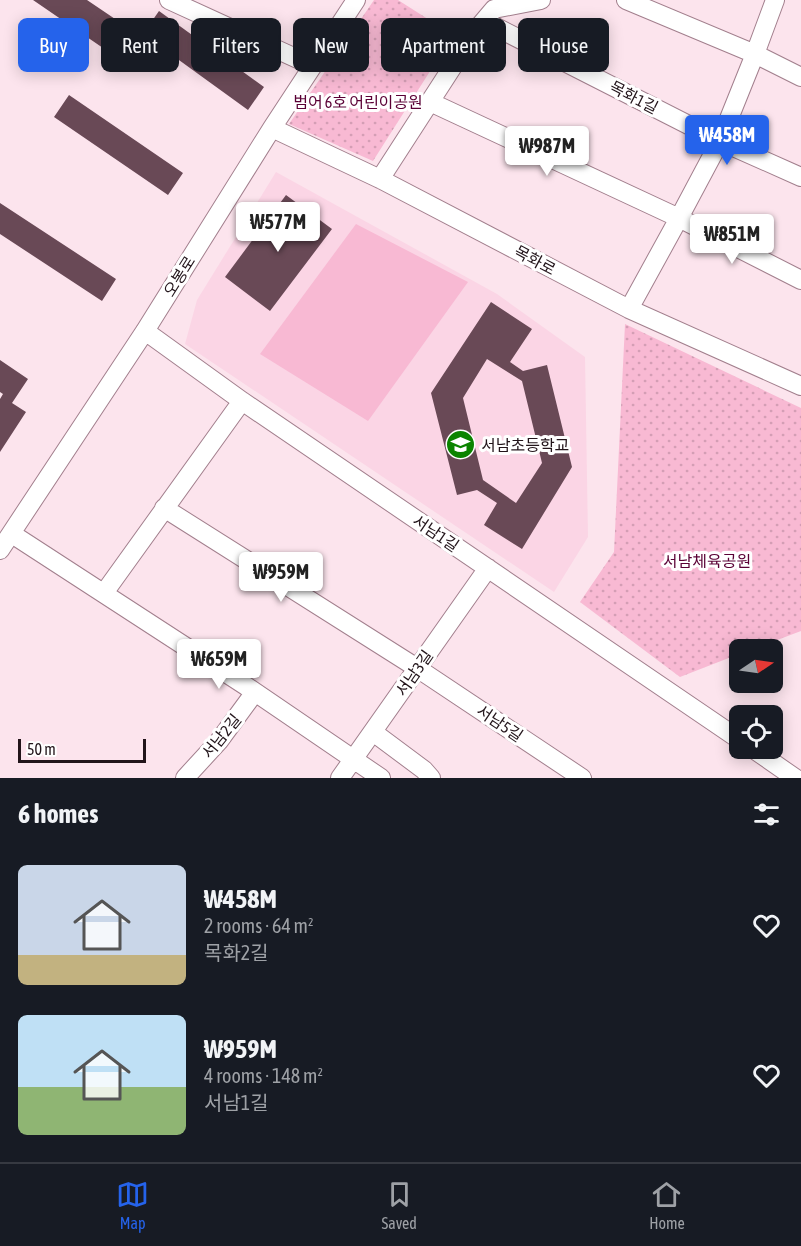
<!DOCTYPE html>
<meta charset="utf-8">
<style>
:root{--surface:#171b24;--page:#242831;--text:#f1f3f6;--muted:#9ea1a6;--line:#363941;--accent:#2563eb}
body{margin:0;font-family:"Asap Condensed","Noto Sans KR",sans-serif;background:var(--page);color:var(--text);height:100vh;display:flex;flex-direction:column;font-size:22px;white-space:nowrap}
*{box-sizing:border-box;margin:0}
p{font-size:20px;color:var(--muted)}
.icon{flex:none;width:33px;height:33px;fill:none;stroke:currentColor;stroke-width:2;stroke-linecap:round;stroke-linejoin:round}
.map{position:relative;height:778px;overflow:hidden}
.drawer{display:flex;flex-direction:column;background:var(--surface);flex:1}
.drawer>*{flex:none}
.banner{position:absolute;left:18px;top:18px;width:765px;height:54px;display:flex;gap:12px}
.needle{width:39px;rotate:77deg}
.tools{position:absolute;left:729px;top:639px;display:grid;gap:12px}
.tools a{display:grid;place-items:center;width:54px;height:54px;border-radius:9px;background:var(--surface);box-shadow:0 3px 15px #0003;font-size:30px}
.scale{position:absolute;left:18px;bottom:15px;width:128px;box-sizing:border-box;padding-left:6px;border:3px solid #22141a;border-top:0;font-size:16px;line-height:21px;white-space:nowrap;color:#22141a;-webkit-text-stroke:4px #fff;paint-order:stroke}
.price{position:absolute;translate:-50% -51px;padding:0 14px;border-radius:6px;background:#fff;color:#222;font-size:20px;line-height:39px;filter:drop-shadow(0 2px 3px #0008)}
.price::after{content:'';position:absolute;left:50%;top:36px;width:18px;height:14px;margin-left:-9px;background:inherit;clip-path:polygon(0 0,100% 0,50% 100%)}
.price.active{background:var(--accent);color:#fff}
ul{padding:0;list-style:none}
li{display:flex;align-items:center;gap:18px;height:150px;padding:0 18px}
li span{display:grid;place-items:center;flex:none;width:168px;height:120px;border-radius:9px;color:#555}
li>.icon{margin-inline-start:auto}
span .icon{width:72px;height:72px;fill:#fffc;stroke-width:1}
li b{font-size:26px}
h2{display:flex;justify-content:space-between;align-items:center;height:72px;padding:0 18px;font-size:26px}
.pill{padding:0 21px;border-radius:9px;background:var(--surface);box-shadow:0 3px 15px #0003;font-size:21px;line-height:54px}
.pill.active{background:var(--accent);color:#fff}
.tab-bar{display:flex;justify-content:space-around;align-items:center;height:84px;border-top:2px solid var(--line);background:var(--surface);font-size:16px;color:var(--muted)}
.tab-bar a{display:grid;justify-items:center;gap:3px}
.tab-bar .active{color:var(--accent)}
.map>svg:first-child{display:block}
.built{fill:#fbd5e5}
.grass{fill:url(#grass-dots)}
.garden{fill:#f8b9d3}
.building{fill:#694956;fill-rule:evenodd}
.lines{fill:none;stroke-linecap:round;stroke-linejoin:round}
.minor-casing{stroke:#a27f8d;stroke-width:20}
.minor{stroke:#fff;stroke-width:18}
.labels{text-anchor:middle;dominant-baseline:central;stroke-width:6;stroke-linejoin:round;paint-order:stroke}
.street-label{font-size:16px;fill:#22141a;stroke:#fff}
.park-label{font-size:16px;fill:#5a0035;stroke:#fff}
.poi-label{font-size:16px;fill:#22141a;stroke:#fff;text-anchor:start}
</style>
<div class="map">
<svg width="801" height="778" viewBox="0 0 801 778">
<defs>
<pattern id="grass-dots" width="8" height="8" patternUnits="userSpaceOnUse" patternTransform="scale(1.5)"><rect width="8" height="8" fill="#f8b9d3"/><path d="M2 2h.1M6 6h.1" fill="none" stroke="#d49eb5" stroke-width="1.8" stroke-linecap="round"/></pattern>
</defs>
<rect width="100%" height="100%" fill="#fce4ed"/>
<path class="built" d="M276,172L497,294L585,357L588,537L554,592L185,344L197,300Z"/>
<path class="grass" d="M374,0H398L453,35L373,161L289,124Z
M625,324L801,408V631L753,649L740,650L739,654L680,677L580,602L614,552Z"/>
<path class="garden" d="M356,224L468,282L368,421L260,354Z"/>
<path class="building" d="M33,0H87L121,23L103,48Z
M159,11L264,87L248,110L143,34Z
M69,95L183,173L168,195L54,117Z
M286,195L332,229L270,311L225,277Z
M0,203L116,279L102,301L0,234Z
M491,302L532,329L510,362L523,371L547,365L572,467L522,549L484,525L497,503L477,490L457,495L431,393ZM487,359L522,381L542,463L516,503L483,480L463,398Z
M0,360L28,379L12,403L26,412L0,452V399L3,394L0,392Z"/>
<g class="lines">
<defs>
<path id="minor" d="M169,0L313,66
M626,0L755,54L801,77
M484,21L720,141L801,177
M430,102L679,218L801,280
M272,128L380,179L629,309L801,386
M380,179L477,29L494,9L541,0
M629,309L679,218L720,141L755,54L775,0
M145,331L242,401L740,740
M164,508L417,668L582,778
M12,534L246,686L381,778
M0,550L145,331L272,128L356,0
M104,593L242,401
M373,732L424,770L431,778
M752,748L795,778
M185,778L219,741L255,692
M340,778L488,568"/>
</defs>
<use href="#minor" class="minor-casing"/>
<use href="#minor" class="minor"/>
</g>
<defs>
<symbol id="school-disc" viewBox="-11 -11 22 22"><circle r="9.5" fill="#0b8400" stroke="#fff"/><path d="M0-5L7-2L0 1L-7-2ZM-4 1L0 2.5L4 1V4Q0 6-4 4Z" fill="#fff"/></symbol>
</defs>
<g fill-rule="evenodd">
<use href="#school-disc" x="444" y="428" width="33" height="33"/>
</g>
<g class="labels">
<g class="street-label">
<text transform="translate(634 97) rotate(27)">목화1길</text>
<text transform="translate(535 260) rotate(28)">목화로</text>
<text transform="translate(179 276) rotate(-58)">오봉로</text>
<text transform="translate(436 533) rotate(34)">서남1길</text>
<text transform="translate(414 673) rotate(-55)">서남3길</text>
<text transform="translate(500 723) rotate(34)">서남5길</text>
<text transform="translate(221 736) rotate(-51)">서남2길</text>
</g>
<g class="park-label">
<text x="358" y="102">범어 6호 어린이공원</text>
<text x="707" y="561">서남체육공원</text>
</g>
<g class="poi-label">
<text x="481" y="445">서남초등학교</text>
</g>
</g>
</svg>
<div class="tools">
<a><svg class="needle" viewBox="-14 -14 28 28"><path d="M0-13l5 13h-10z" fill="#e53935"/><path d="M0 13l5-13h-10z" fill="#9ea1a6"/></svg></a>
<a><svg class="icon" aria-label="locate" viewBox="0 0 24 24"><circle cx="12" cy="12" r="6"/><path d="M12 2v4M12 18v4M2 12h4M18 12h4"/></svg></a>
</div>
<div class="scale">50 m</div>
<b class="price active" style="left:727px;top:166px">₩458M</b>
<b class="price" style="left:547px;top:177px">₩987M</b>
<b class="price" style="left:278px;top:253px">₩577M</b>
<b class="price" style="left:732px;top:265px">₩851M</b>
<b class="price" style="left:281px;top:603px">₩959M</b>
<b class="price" style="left:219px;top:690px">₩659M</b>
<div class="banner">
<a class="pill active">Buy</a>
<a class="pill">Rent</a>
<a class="pill">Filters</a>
<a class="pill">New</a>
<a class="pill">Apartment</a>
<a class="pill">House</a>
</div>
</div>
<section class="drawer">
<h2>6 homes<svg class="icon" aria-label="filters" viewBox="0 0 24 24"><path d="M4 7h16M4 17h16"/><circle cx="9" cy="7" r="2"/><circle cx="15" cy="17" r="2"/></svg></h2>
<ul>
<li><span style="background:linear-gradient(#c9d6e8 75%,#c2b280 0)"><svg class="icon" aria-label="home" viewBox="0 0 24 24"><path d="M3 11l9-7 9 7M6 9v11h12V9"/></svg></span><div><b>₩458M</b><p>2 rooms · 64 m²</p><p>목화2길</p></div><svg class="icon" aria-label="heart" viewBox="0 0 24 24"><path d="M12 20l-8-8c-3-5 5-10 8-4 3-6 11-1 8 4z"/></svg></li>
<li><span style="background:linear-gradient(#bfe0f5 60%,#8fb573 0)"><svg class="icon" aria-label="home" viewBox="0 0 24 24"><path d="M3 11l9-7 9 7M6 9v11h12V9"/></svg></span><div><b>₩959M</b><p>4 rooms · 148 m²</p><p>서남1길</p></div><svg class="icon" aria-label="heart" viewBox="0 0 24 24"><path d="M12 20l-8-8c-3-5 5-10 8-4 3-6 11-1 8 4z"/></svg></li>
</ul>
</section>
<nav class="tab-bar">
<a class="active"><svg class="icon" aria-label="map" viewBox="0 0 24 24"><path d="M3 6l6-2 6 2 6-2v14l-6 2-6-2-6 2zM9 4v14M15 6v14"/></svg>Map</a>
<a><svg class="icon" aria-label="saved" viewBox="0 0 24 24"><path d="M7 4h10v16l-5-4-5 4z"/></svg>Saved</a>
<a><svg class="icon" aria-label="home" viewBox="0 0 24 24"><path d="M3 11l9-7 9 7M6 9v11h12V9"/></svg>Home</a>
</nav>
